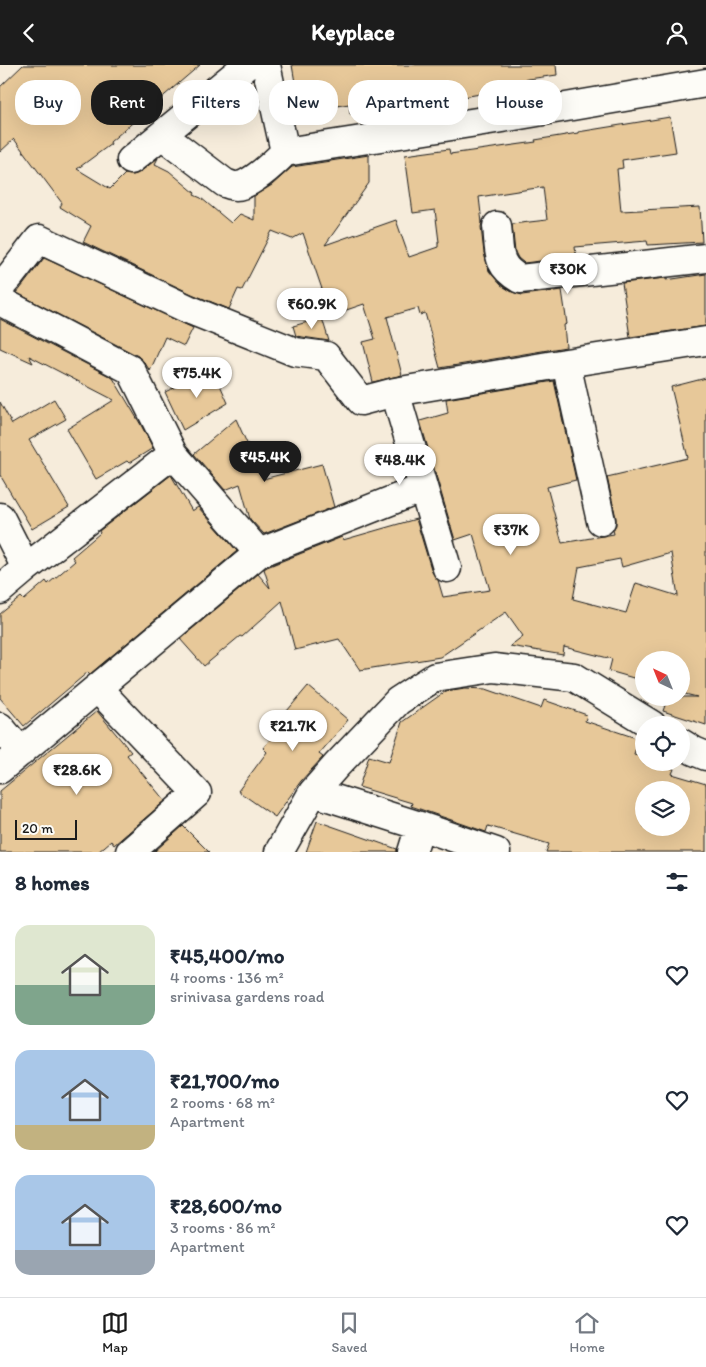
<!DOCTYPE html>
<meta charset="utf-8">
<style>
:root{--surface:#fff;--page:#f6f6f7;--text:#1f2937;--muted:#747a83;--line:#e0e1e3;--accent:#1c1c1c}
body{margin:0;font-family:Itim,sans-serif;background:var(--page);color:var(--text);height:100vh;display:flex;flex-direction:column;font-size:19px;white-space:nowrap}
*{box-sizing:border-box;margin:0}
p{font-size:16px;color:var(--muted)}
.icon{flex:none;width:28px;height:28px;fill:none;stroke:currentColor;stroke-width:2;stroke-linecap:round;stroke-linejoin:round}
.map{position:relative;height:787px;overflow:hidden}
.drawer{display:flex;flex-direction:column;background:var(--surface);flex:1}
.drawer>*{flex:none}
.guide{position:absolute;left:15px;top:15px;width:676px;height:45px;display:flex;gap:10px}
.needle{width:32px;rotate:317deg}
.controls{position:absolute;left:635px;top:586px;display:grid;gap:10px}
.controls a{display:grid;place-items:center;width:55px;height:55px;border-radius:50%;background:var(--surface);box-shadow:0 5px 20px #0002;font-size:25px}
.scale{position:absolute;left:15px;bottom:12px;width:62px;box-sizing:border-box;padding-left:5px;border:2px solid #1c1c1c;border-top:0;font-size:14px;line-height:18px;white-space:nowrap;color:#1c1c1c;-webkit-text-stroke:4px #fdfcf7;paint-order:stroke}
.price{position:absolute;translate:-50% -42px;padding:0 11px;border-radius:18px;background:#fff;color:#222;font-size:16px;line-height:32px;filter:drop-shadow(0 1px 2px #0008)}
.price::after{content:'';position:absolute;left:50%;top:30px;width:15px;height:11px;margin-left:-8px;background:inherit;clip-path:polygon(0 0,100% 0,50% 100%)}
.price.selected{background:var(--accent);color:#fff}
ul{padding:0;list-style:none}
li{display:flex;align-items:center;gap:15px;height:125px;padding:0 15px}
li span{display:grid;place-items:center;flex:none;width:140px;height:100px;border-radius:15px;color:#555}
li>.icon{margin-inline-start:auto}
span .icon{width:60px;height:60px;fill:#fffc;stroke-width:1}
li b{font-size:21px}
h2{display:flex;justify-content:space-between;align-items:center;height:60px;padding:0 15px;font-size:21px}
.pill{padding:0 18px;border-radius:20px;background:var(--surface);box-shadow:0 5px 20px #0002;font-size:18px;line-height:45px}
.pill.selected{background:var(--accent);color:#fff}
header{display:flex;justify-content:space-between;align-items:center;height:65px;padding:0 15px;background:var(--accent);color:#fff;font-size:22px;font-weight:700}
.menu{display:flex;justify-content:space-around;align-items:center;height:70px;border-top:1px solid var(--line);background:var(--surface);font-size:14px;color:var(--muted)}
.menu a{display:grid;justify-items:center;gap:2px}
.menu .selected{color:var(--accent)}
.map>svg:first-child{display:block}
.building{fill:#e7c899;stroke:#1c1c1c;fill-rule:evenodd}
.lines{fill:none;stroke-linecap:round;stroke-linejoin:round}
.minor-casing{stroke:#1c1c1c;stroke-width:31}
.minor{stroke:#fdfcf7;stroke-width:28}
</style>
<header><svg class="icon" aria-label="back" viewBox="0 0 24 24"><path d="M15 5l-7 7 7 7"/></svg>Keyplace<svg class="icon" aria-label="person" viewBox="0 0 24 24"><circle cx="12" cy="8" r="4"/><path d="M4 21q1-7 8-7t8 7"/></svg></header>
<div class="map">
<svg width="706" height="787" viewBox="0 0 706 787">
<rect width="100%" height="100%" fill="#f6ecdb"/>
<filter id="ink" filterUnits="userSpaceOnUse"><feTurbulence type="fractalNoise" baseFrequency=".02" numOctaves="2"/><feDisplacementMap in="SourceGraphic" scale="10" xChannelSelector="R" yChannelSelector="G"/><feConvolveMatrix kernelMatrix="1 2 1 2 8 2 1 2 1" color-interpolation-filters="sRGB"/></filter>
<g filter="url(#ink)">
<path class="building" d="M23,0H200L110,77L111,79L77,104L110,124L125,109L133,110L140,107L158,93L155,99L169,106L195,128L194,130L201,133L231,158L240,149L254,155V131L272,120L292,102L369,90V118L325,180L396,155L409,192L438,182V177H439L435,145L413,148L405,90L449,84L450,89L536,77L535,75L578,68V67L670,52L676,87L622,95L623,103L617,104L621,146L700,142L702,177L648,180L647,176L575,182L576,190L557,192V194L524,198L518,193L515,187L512,159L547,155L543,122L479,132L482,158L481,162L484,188L489,206L501,220L512,227L522,230L562,225L567,259L564,260L566,282L440,303L425,248L420,250L418,243L387,252L402,310L373,317L363,277L375,274L364,239L323,253L316,230L323,227L303,168L292,174L272,166L242,225L238,224L229,244L194,230L83,177L91,161L60,142L62,138L14,74L0,87V22Z
M292,0H556L557,10L507,17L508,24L441,36V38L402,44V42L350,49L349,39L300,47Z
M44,193L193,263L184,281L165,272L150,306L145,298L138,291L17,228Z
M706,209V261L630,272L622,218L666,213V215Z
M322,253L329,276L296,271L293,261Z
M0,254L113,313L141,360L153,383L129,398L127,396L96,414L67,364L114,335L29,291L33,298L0,283Z
M213,304L228,338L183,365L165,327Z
M706,313V660L663,646L668,632H697L681,628V595H644V616L609,606L612,594L564,582L563,590L510,581L523,571L506,547L440,592L360,605L339,574L295,585L282,536L242,572L240,571L204,601L180,574L258,509L270,523L264,504L267,502L342,472L343,475L416,454L432,507L438,515L443,532L490,525L473,469L455,475L420,356L448,348L446,334L554,316L576,415L547,422L562,478L614,469L613,465L616,460V453L607,412L688,393L671,322ZM671,488L678,531L636,518L626,548L573,534L579,502L620,494L622,502Z
M54,334L66,354L29,375L69,442L32,464L0,410V337L12,359Z
M236,354L263,414L322,399L334,442L264,469L250,454L240,419L225,425L194,389Z
M171,410L192,446L198,442L237,486L90,609L88,607L24,661L0,633V549L21,532L24,535L46,516L48,519L75,496L72,492L100,468L99,466Z
M308,621L348,655L319,689L323,692L301,716L275,752L238,726L267,687L263,683L291,649L287,646Z
M465,623L486,624L541,643L544,635L587,650L585,656L639,674L634,689L644,692V698H657L674,704L672,709L706,719V787H546L549,779L488,761L486,767L411,741L412,738L359,722L369,691L389,697L402,657L446,626ZM644,725H681V762H644Z
M97,646L131,687L127,690L165,736L114,780L111,776L98,787H0V726Z
M317,756L397,784V787H306Z
M183,761L209,787H156L155,786Z"/>
<g class="lines">
<defs>
<path id="minor" d="M266,0L285,87L496,54L706,18
M162,70L225,118C228,119 233,121 236,121C250,121 275,97 285,87
M131,95L247,0
M497,161C500,186 495,200 520,214L706,193
M0,222L11,210L39,174L188,244L295,287L326,291L361,336L395,327L566,298L706,276
M0,236L131,305L173,389L259,488L0,704
M566,298L601,456
M395,327L447,503
M0,452L26,503
M259,488L423,423
M0,525L26,503L173,389
M98,624L197,728L130,787
M0,662L21,687
M681,678L694,686L706,691
M313,727L420,761L496,787
M279,787L313,727L336,701L398,636L435,612L494,603L574,612L652,660
M412,787L420,761"/>
</defs>
<use href="#minor" class="minor-casing"/>
<use href="#minor" class="minor"/>
</g>
</g>
</svg>
<div class="controls">
<a><svg class="needle" viewBox="-14 -14 28 28"><path d="M0-13l5 13h-10z" fill="#e53935"/><path d="M0 13l5-13h-10z" fill="#747a83"/></svg></a>
<a><svg class="icon" aria-label="locate" viewBox="0 0 24 24"><circle cx="12" cy="12" r="6"/><path d="M12 2v4M12 18v4M2 12h4M18 12h4"/></svg></a>
<a><svg class="icon" aria-label="layers" viewBox="0 0 24 24"><path d="M12 4l9 5-9 5-9-5zM3 14l9 5 9-5"/></svg></a>
</div>
<div class="scale">20 m</div>
<b class="price" style="left:568px;top:230px">₹30K</b>
<b class="price" style="left:312px;top:265px">₹60.9K</b>
<b class="price" style="left:197px;top:334px">₹75.4K</b>
<b class="price selected" style="left:265px;top:418px">₹45.4K</b>
<b class="price" style="left:400px;top:421px">₹48.4K</b>
<b class="price" style="left:511px;top:491px">₹37K</b>
<b class="price" style="left:293px;top:687px">₹21.7K</b>
<b class="price" style="left:77px;top:731px">₹28.6K</b>
<div class="guide">
<a class="pill">Buy</a>
<a class="pill selected">Rent</a>
<a class="pill">Filters</a>
<a class="pill">New</a>
<a class="pill">Apartment</a>
<a class="pill">House</a>
</div>
</div>
<section class="drawer">
<h2>8 homes<svg class="icon" aria-label="filters" viewBox="0 0 24 24"><path d="M4 7h16M4 17h16"/><circle cx="9" cy="7" r="2"/><circle cx="15" cy="17" r="2"/></svg></h2>
<ul>
<li><span style="background:linear-gradient(#dfe7d0 60%,#7fa58c 0)"><svg class="icon" aria-label="home" viewBox="0 0 24 24"><path d="M3 11l9-7 9 7M6 9v11h12V9"/></svg></span><div><b>₹45,400/mo</b><p>4 rooms · 136 m²</p><p>srinivasa gardens road</p></div><svg class="icon" aria-label="heart" viewBox="0 0 24 24"><path d="M12 20l-8-8c-3-5 5-10 8-4 3-6 11-1 8 4z"/></svg></li>
<li><span style="background:linear-gradient(#a9c7e8 75%,#c2b280 0)"><svg class="icon" aria-label="home" viewBox="0 0 24 24"><path d="M3 11l9-7 9 7M6 9v11h12V9"/></svg></span><div><b>₹21,700/mo</b><p>2 rooms · 68 m²</p><p>Apartment</p></div><svg class="icon" aria-label="heart" viewBox="0 0 24 24"><path d="M12 20l-8-8c-3-5 5-10 8-4 3-6 11-1 8 4z"/></svg></li>
<li><span style="background:linear-gradient(#a9c7e8 75%,#9aa5b1 0)"><svg class="icon" aria-label="home" viewBox="0 0 24 24"><path d="M3 11l9-7 9 7M6 9v11h12V9"/></svg></span><div><b>₹28,600/mo</b><p>3 rooms · 86 m²</p><p>Apartment</p></div><svg class="icon" aria-label="heart" viewBox="0 0 24 24"><path d="M12 20l-8-8c-3-5 5-10 8-4 3-6 11-1 8 4z"/></svg></li>
</ul>
</section>
<nav class="menu">
<a class="selected"><svg class="icon" aria-label="map" viewBox="0 0 24 24"><path d="M3 6l6-2 6 2 6-2v14l-6 2-6-2-6 2zM9 4v14M15 6v14"/></svg>Map</a>
<a><svg class="icon" aria-label="saved" viewBox="0 0 24 24"><path d="M7 4h10v16l-5-4-5 4z"/></svg>Saved</a>
<a><svg class="icon" aria-label="home" viewBox="0 0 24 24"><path d="M3 11l9-7 9 7M6 9v11h12V9"/></svg>Home</a>
</nav>
